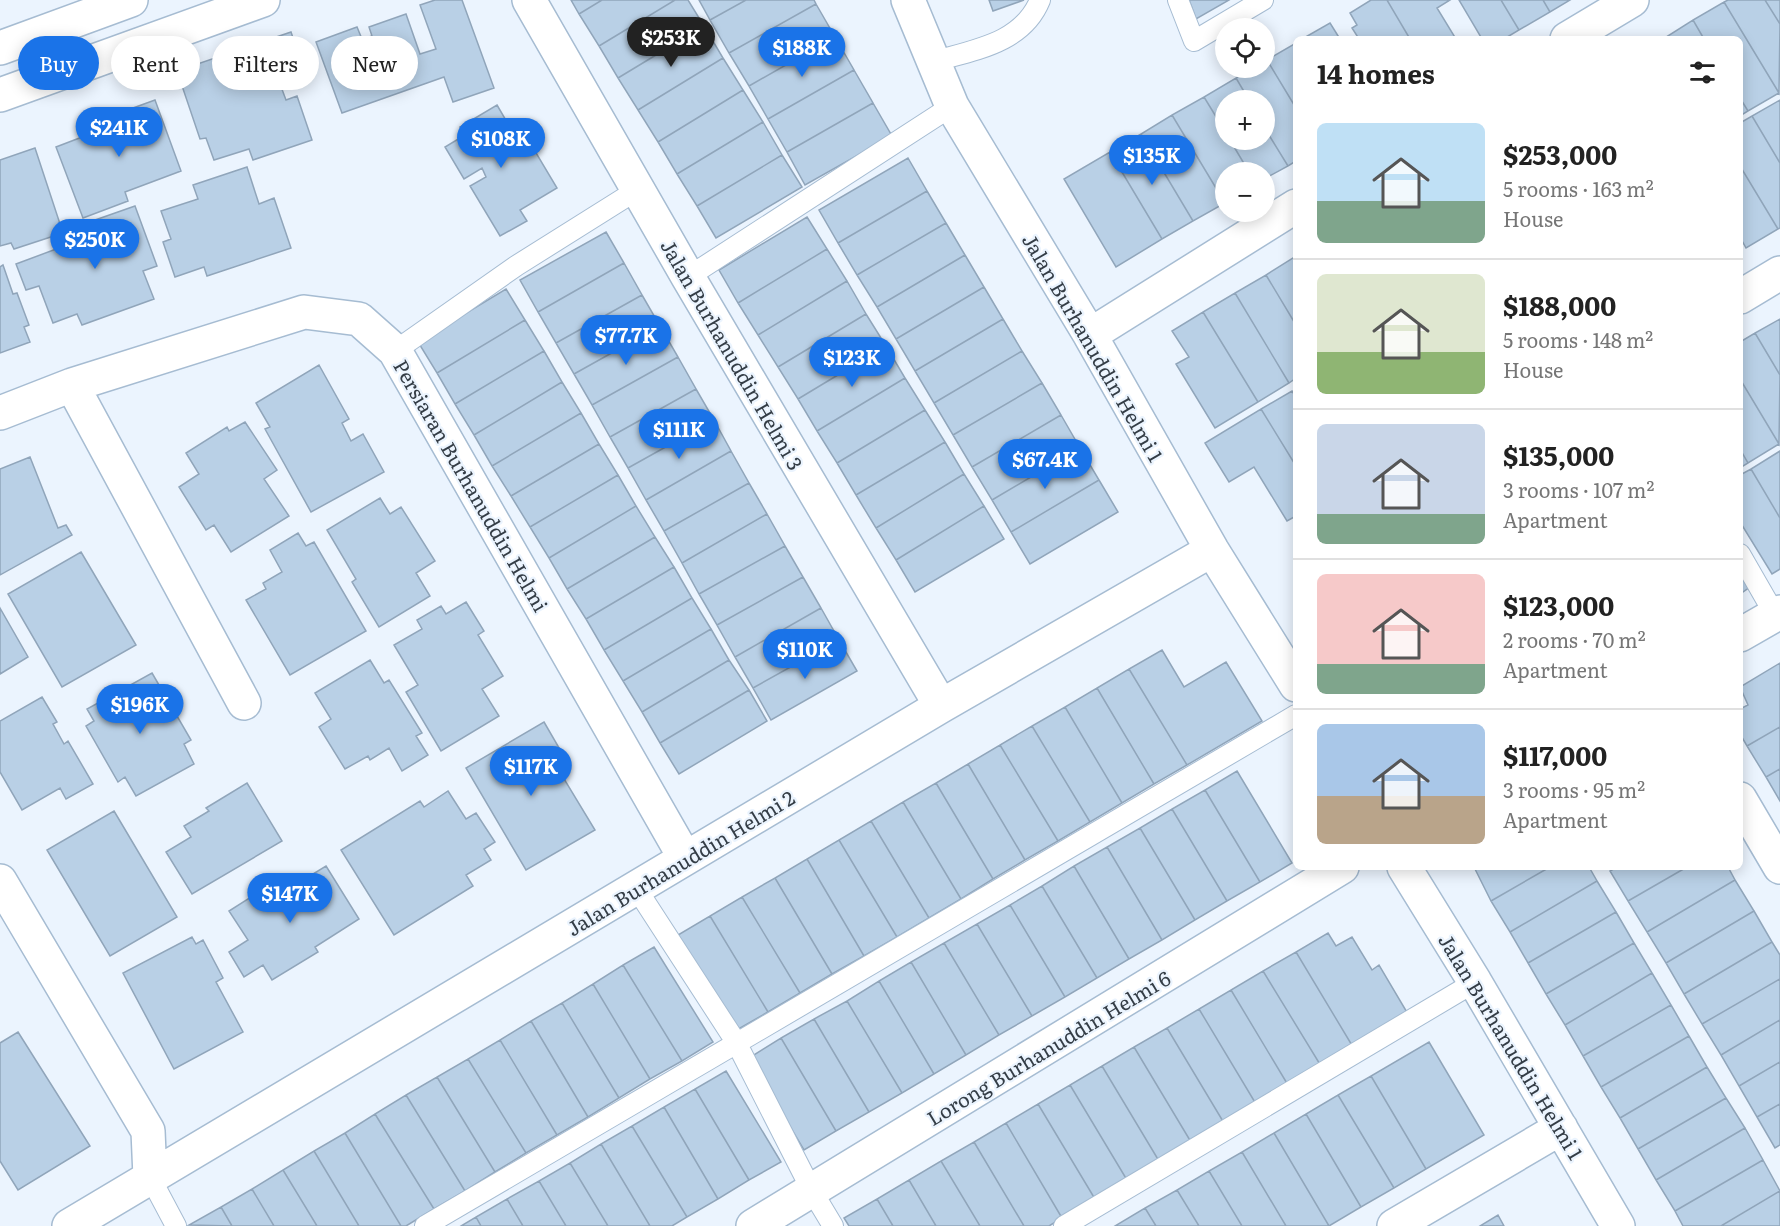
<!DOCTYPE html>
<meta charset="utf-8">
<style>
:root{--surface:#fff;--page:#f2f2f2;--text:#222;--muted:#767676;--line:#e0e0e0;--accent:#1a73e8}
body{margin:0;font-family:Literata,serif;background:var(--page);color:var(--text);height:100vh;display:flex;flex-direction:column;font-size:22px;white-space:nowrap}
*{box-sizing:border-box;margin:0}
p{font-size:20px;color:var(--muted)}
.icon{flex:none;width:33px;height:33px;fill:none;stroke:currentColor;stroke-width:2;stroke-linecap:round;stroke-linejoin:round}
.map{position:relative;flex:1;overflow:hidden}
.drawer{position:absolute;left:1293px;top:36px;width:450px;height:834px;display:flex;flex-direction:column;background:var(--surface);border-radius:9px;box-shadow:0 3px 15px #0003}
.drawer>*{flex:none}
.top-card{position:absolute;left:18px;top:36px;width:570px;height:54px;display:flex;gap:12px}
.controls{position:absolute;left:1215px;top:18px;display:grid;gap:12px}
.controls a{display:grid;place-items:center;width:60px;height:60px;border-radius:50%;background:var(--surface);box-shadow:0 3px 15px #0003;font-size:30px}
.price{position:absolute;translate:-50% -51px;padding:0 14px;border-radius:21px;background:var(--accent);color:#fff;font-size:20px;line-height:39px;filter:drop-shadow(0 2px 3px #0008)}
.price::after{content:'';position:absolute;left:50%;top:36px;width:18px;height:14px;margin-left:-9px;background:inherit;clip-path:polygon(0 0,100% 0,50% 100%)}
.price.active{background:#222;color:#fff}
ul{padding:0;list-style:none}
li{display:flex;align-items:center;gap:18px;height:150px;padding:0 24px}
li+li{border-top:2px solid var(--line)}
li span{display:grid;place-items:center;flex:none;width:168px;height:120px;border-radius:9px;color:#555}
li>.icon{margin-inline-start:auto}
span .icon{width:72px;height:72px;fill:#fffc;stroke-width:1}
li b{font-size:26px}
h2{display:flex;justify-content:space-between;align-items:center;height:72px;padding:0 24px;font-size:26px}
.chip{padding:0 21px;border-radius:27px;background:var(--surface);box-shadow:0 3px 15px #0003;font-size:21px;line-height:54px}
.chip.active{background:var(--accent);color:#fff}
.map>svg:first-child{display:block}
.building{fill:#b9d0e6;stroke:#90a5ba;stroke-width:1.5}
.lines{fill:none;stroke-linecap:round;stroke-linejoin:round}
.lane-casing{stroke:#a6bcd2;stroke-width:22}
.street-casing{stroke:#a6bcd2;stroke-width:36}
.secondary-casing{stroke:#a6bcd2;stroke-width:36}
.lane{stroke:#fff;stroke-width:20}
.street{stroke:#fff;stroke-width:33}
.secondary{stroke:#fff;stroke-width:33}
.labels{text-anchor:middle;dominant-baseline:central;stroke-width:4.5;stroke-linejoin:round;paint-order:stroke}
.street-label{font-size:20px;fill:#343d46;stroke:#ebf4fe}
</style>
<div class="map">
<svg width="1780" height="1226" viewBox="0 0 1780 1226">
<rect width="100%" height="100%" fill="#ebf4fe"/>
<path class="building" d="M435,0H462L494,88L453,102L444,77L342,113L316,42L357,27L362,39L372,36L369,27L406,14L420,54L436,49L420,5Z
M571,0H602L579,14Z
M602,0H675L599,46L579,14Z
M675,0H688L704,26L618,78L599,46Z
M699,0H746L710,20Z
M746,0H814L816,4L729,53L710,20Z
M989,0H1024L993,11Z
M1189,0H1229L1196,19Z
M1371,0H1387L1410,39H1359L1352,28L1357,25L1350,13Z
M1387,0H1450L1437,8L1456,39H1410Z
M1459,0H1501L1519,30L1504,39H1482Z
M1501,0H1543L1550,12L1519,30Z
M1543,0H1570L1550,12Z
M1728,0H1765L1780,24L1779,93L1724,2Z
M1765,0H1780V24Z
M1724,2L1779,93L1748,111L1740,98V39H1704L1693,20Z
M816,4L835,37L749,86L729,53Z
M1693,20L1704,39H1663Z
M1330,23L1340,39H1302Z
M704,26L723,58L638,110L618,78Z
M291,32L306,76L280,84L286,100L297,96L312,140L253,160L249,149L214,160L206,138L200,139L177,71Z
M835,37L854,70L768,119L749,86Z
M1296,43V108L1267,60Z
M723,58L743,90L658,142L638,110Z
M1267,60L1296,108V161L1288,166L1264,127V100H1249L1236,78L1254,68H1264Z
M854,70L873,103L787,152L768,119Z
M1236,78L1249,100H1226V133L1204,97Z
M743,90L763,122L677,174L658,142Z
M1204,97L1226,133V140H1230L1249,172H1226L1225,203L1172,115Z
M1740,98L1748,111L1740,116Z
M155,100L181,171L125,192L128,201L83,218L56,147L103,129L100,120Z
M1780,100V163L1752,116Z
M873,103L892,136L805,185L787,152Z
M497,105L521,146L529,141L557,188L520,210L527,221L500,236L470,186L486,177L482,168L464,179L445,147L465,135L460,127Z
M1172,115L1225,203L1193,221L1141,134Z
M1752,116L1780,163V228L1778,229L1740,166V123Z
M763,122L782,155L697,206L677,174Z
M1264,127L1288,166L1264,179V172H1249L1230,140H1264Z
M1141,134L1193,221L1162,239L1110,152Z
M35,148L63,233L14,249L11,243L0,246V160Z
M1110,152L1162,239L1116,267L1064,179Z
M782,155L802,187L716,238L697,206Z
M908,158L927,191L838,243L819,210Z
M1740,166L1778,229L1746,248L1740,237Z
M247,167L259,204L274,198L291,248L207,276L204,267L175,277L163,242L171,239L161,211L198,199L193,185Z
M927,191L946,223L857,275L838,243Z
M135,206L157,266L143,271L154,299L82,325L77,314L53,323L39,286L26,290L16,264L83,239L78,226Z
M807,217L827,249L738,303L719,270Z
M946,223L965,255L877,307L857,275Z
M606,232L624,263L538,312L520,280Z
M827,249L847,281L758,335L738,303Z
M965,255L984,287L896,339L877,307Z
M1296,256V325L1266,275Z
M624,263L642,295L556,343L538,312Z
M3,265L13,294L17,293L29,325L24,327L30,342L0,353V267Z
M1266,275L1296,325V378L1289,383L1235,293Z
M847,281L866,314L778,367L758,335Z
M984,287L1003,319L915,371L896,339Z
M506,289L525,320L437,373L418,342Z
M1235,293L1289,383L1258,402L1203,312Z
M642,295L660,326L574,374L556,343Z
M1203,312L1258,402L1215,428L1176,364L1189,357L1172,331Z
M866,314L886,346L798,399L778,367Z
M1003,319L1022,351L934,403L915,371Z
M1780,319V375L1755,333Z
M525,320L544,351L455,404L437,373Z
M660,326L678,357L592,405L574,374Z
M1755,333L1780,375L1779,444L1740,379V342Z
M886,346L905,378L817,431L798,399Z
M544,351L562,382L474,435L455,404Z
M1022,351L1042,383L953,435L934,403Z
M678,357L696,389L610,437L592,405Z
M319,365L349,419L342,423L351,441L363,434L384,472L311,512L265,429L270,427L256,403Z
M905,378L925,410L837,463L817,431Z
M1740,379L1779,444L1748,463L1740,449Z
M562,382L581,413L492,466L474,435Z
M1042,383L1061,415L972,467L953,435Z
M696,389L714,420L628,468L610,437Z
M1292,391L1296,397V466L1261,409Z
M1261,409L1296,466V516L1287,521L1254,467L1229,482L1205,443Z
M925,410L945,442L856,495L837,463Z
M581,413L599,444L511,496L492,466Z
M1061,415L1080,448L992,500L972,467Z
M714,420L731,451L646,500L628,468Z
M245,422L277,470L264,479L289,516L231,552L214,525L206,530L179,487L199,474L186,453L227,427L229,431Z
M945,442L964,474L876,528L856,495Z
M599,444L618,475L530,527L511,496Z
M1080,448L1099,480L1011,532L992,500Z
M1740,449L1748,463L1740,468Z
M731,451L749,483L664,531L646,500Z
M1780,451V518L1751,469Z
M30,457L58,528L66,525L72,535L0,575V469Z
M1751,469L1780,518V569L1772,574L1740,522V475Z
M964,474L984,506L896,560L876,528Z
M618,475L636,506L549,558L530,527Z
M1099,480L1118,512L1030,564L1011,532Z
M749,483L767,514L682,563L664,531Z
M380,498L390,514L401,507L435,561L416,573L430,596L379,627L352,582L356,579L327,530Z
M636,506L655,537L567,589L549,558Z
M984,506L1004,539L915,592L896,560Z
M767,514L785,546L699,594L682,563Z
M298,533L306,546L314,542L366,631L290,675L246,600L266,589L263,583L282,572L270,550Z
M655,537L674,567L586,619L567,589Z
M785,546L803,577L717,625L699,594Z
M81,552L136,645L62,687L8,594Z
M674,567L692,598L604,650L586,619Z
M1740,571L1750,587L1740,594Z
M803,577L821,608L735,657L717,625Z
M692,598L711,629L623,681L604,650Z
M466,602L484,631L478,635L503,676L482,689L499,716L441,751L406,692L418,685L394,645L422,629L417,620L441,606L446,614Z
M0,608L28,657L0,674Z
M821,608L839,640L753,688L735,657Z
M711,629L729,660L642,712L623,681Z
M839,640L857,671L771,720L753,688Z
M1162,650L1184,687L1226,662L1262,721L1187,765L1129,669Z
M370,660L384,683L389,680L422,733L416,736L428,755L402,771L389,748L370,760L368,756L345,769L319,727L331,719L315,693Z
M729,660L749,690L660,743L642,712Z
M1780,663V727L1747,746L1740,734V709L1748,705L1740,687Z
M1129,669L1187,765L1154,784L1097,688Z
M152,673L191,740L184,744L194,764L136,796L125,777L118,782L86,726L94,721L87,709Z
M1097,688L1154,784L1122,803L1065,707Z
M749,690L767,721L679,774L660,743Z
M42,697L57,722L53,724L64,744L68,741L93,784L66,799L60,788L22,810L0,772V721Z
M1065,707L1122,803L1090,822L1032,726Z
M544,722L562,753L552,759L595,830L526,870L466,768Z
M1032,726L1090,822L1058,841L1000,745Z
M1780,727V769L1766,777L1747,746Z
M1000,745L1058,841L1025,860L968,764Z
M968,764L1025,860L993,879L936,783Z
M1780,769V801L1766,777Z
M1237,771L1292,863L1260,882L1205,790Z
M247,783L282,841L192,894L166,852L191,837L184,826L209,811L206,808Z
M936,783L993,879L961,899L903,802Z
M1205,790L1260,882L1227,901L1172,809Z
M448,791L466,819L476,813L495,842L484,849L491,860L466,875L473,886L394,935L341,850L420,801L424,807Z
M903,802L961,899L929,918L871,821Z
M1172,809L1227,901L1195,920L1140,828Z
M114,811L177,917L110,956L47,850Z
M871,821L929,918L897,937L839,840Z
M1140,828L1195,920L1162,940L1107,847Z
M839,840L897,937L864,956L807,859Z
M1107,847L1162,940L1129,959L1074,866Z
M807,859L864,956L832,974L775,878Z
M326,866L359,919L315,947L318,952L272,980L263,965L244,977L229,952L248,940L229,911L275,882L282,893Z
M1074,866L1129,959L1097,978L1042,886Z
M1474,867H1550L1491,901Z
M1550,867H1589L1597,881L1510,932L1491,901Z
M1617,867H1687L1628,901L1610,871Z
M1687,867H1728L1735,880L1647,932L1628,901Z
M775,878L832,974L800,993L742,897Z
M1735,880L1754,911L1666,963L1647,932Z
M1597,881L1616,912L1528,963L1510,932Z
M1042,886L1097,978L1065,997L1010,905Z
M742,897L800,993L768,1012L710,916Z
M1010,905L1065,997L1032,1016L977,924Z
M1754,911L1772,942L1684,994L1666,963Z
M1616,912L1634,943L1546,994L1528,963Z
M710,916L768,1012L735,1031L678,935Z
M977,924L1032,1016L999,1035L944,943Z
M1328,933L1336,946L1352,937L1372,970L1379,965L1408,1014L1353,1047L1296,952Z
M192,937L196,944L203,940L223,978L216,982L243,1032L174,1069L123,973Z
M1772,942L1780,955V979L1702,1024L1684,994Z
M944,943L999,1035L966,1055L911,962Z
M1634,943L1652,973L1565,1025L1546,994Z
M654,947L713,1042L682,1061L623,965Z
M1296,952L1353,1047L1321,1066L1263,971Z
M911,962L966,1055L934,1074L879,981Z
M623,965L682,1061L650,1079L593,984Z
M1263,971L1321,1066L1288,1085L1231,990Z
M1652,973L1671,1005L1583,1056L1565,1025Z
M1780,979V1020L1721,1055L1702,1024Z
M879,981L934,1074L902,1093L847,1001Z
M593,984L650,1079L619,1098L562,1003Z
M1231,990L1288,1085L1256,1104L1199,1009Z
M847,1001L902,1093L869,1112L814,1019Z
M562,1003L619,1098L588,1117L531,1021Z
M1671,1005L1689,1036L1601,1087L1583,1056Z
M1199,1009L1256,1104L1224,1123L1167,1028Z
M814,1019L869,1112L836,1131L781,1038Z
M1780,1020V1062L1739,1086L1721,1055Z
M531,1021L588,1117L557,1135L500,1040Z
M1167,1028L1224,1123L1191,1142L1134,1047Z
M18,1032L90,1146L18,1190L0,1161V1043Z
M1689,1036L1707,1067L1620,1118L1601,1087Z
M781,1038L836,1131L804,1150L749,1058Z
M500,1040L557,1135L526,1153L468,1059Z
M1429,1042L1484,1135L1426,1169L1371,1076Z
M1134,1047L1191,1142L1159,1161L1102,1066Z
M468,1059L526,1153L495,1172L437,1077Z
M1780,1062V1104L1757,1117L1739,1086Z
M1102,1066L1159,1161L1127,1180L1070,1085Z
M1707,1067L1726,1098L1638,1149L1620,1118Z
M726,1071L781,1162L749,1180L695,1089Z
M1371,1076L1426,1169L1394,1188L1338,1095Z
M437,1077L495,1172L465,1191L406,1095Z
M1070,1085L1127,1180L1095,1199L1038,1104Z
M695,1089L749,1180L718,1199L664,1107Z
M406,1095L465,1191L434,1209L375,1114Z
M1338,1095L1394,1188L1361,1207L1306,1114Z
M1726,1098L1745,1128L1656,1180L1638,1149Z
M1038,1104L1095,1199L1062,1218L1006,1123Z
M1780,1104V1145L1775,1148L1757,1117Z
M664,1107L718,1199L687,1217L632,1126Z
M375,1114L434,1209L406,1226H401L345,1133Z
M1306,1114L1361,1207L1329,1226L1274,1133Z
M1006,1123L1062,1218L1049,1226H1024L974,1142Z
M632,1126L687,1217L672,1226H650L601,1144Z
M1745,1128L1763,1160L1675,1211L1656,1180Z
M345,1133L401,1226H359L314,1151Z
M1274,1133L1329,1226H1286L1242,1152Z
M974,1142L1024,1226H980L941,1161Z
M601,1144L650,1226H608L570,1163Z
M314,1151L359,1226H317L283,1170Z
M1242,1152L1286,1226H1242L1209,1171Z
M1763,1160L1780,1191L1721,1226H1683L1675,1211Z
M941,1161L980,1226H936L909,1180Z
M570,1163L608,1226H566L539,1181Z
M283,1170L317,1226H274L252,1189Z
M1209,1171L1242,1226H1199L1177,1190Z
M909,1180L936,1226H893L877,1199Z
M539,1181L566,1226H523L507,1199Z
M252,1189L274,1226H232L221,1207Z
M1177,1190L1199,1226H1156L1145,1208Z
M1780,1191V1226H1721Z
M507,1199L523,1226H481L476,1217Z
M877,1199L893,1226H849L844,1218Z
M221,1207L232,1226L189,1225Z
M1145,1208L1156,1226H1115Z
M1498,1215L1504,1226H1480Z
M476,1217L481,1226H461Z"/>
<g class="lines">
<defs>
<path id="lane" d="M1178,0L1194,41L1263,0
M932,62C973,50 1022,44 1040,0
M688,277L952,106
M395,351L516,266L637,190
M1740,554L1775,615
M636,888L736,1042L812,1191L833,1226
M150,1177L176,1226
M425,1226L1296,715
M1064,1226L1475,982"/>
<path id="street" d="M529,0L688,277L941,706
M908,0L952,106L1090,335L1212,550L1296,685
M1567,39L1632,0
M0,95L263,0
M1740,297L1780,273
M1090,335L1296,206
M72,385L244,703
M0,413L72,385L304,312L359,319L395,351L685,858
M1740,635L1780,612
M1740,799L1780,867
M1404,867L1475,982L1618,1226
M0,881L148,1131L150,1177
M69,1226L941,706L1212,550
M753,1226L1342,867
M1394,1226L1561,1128"/>
<path id="secondary" d="M0,48L131,0"/>
</defs>
<use href="#lane" class="lane-casing"/>
<use href="#street" class="street-casing"/>
<use href="#secondary" class="secondary-casing"/>
<use href="#lane" class="lane"/>
<use href="#street" class="street"/>
<use href="#secondary" class="secondary"/>
</g>
<g class="labels">
<g class="street-label">
<text transform="translate(1094 347) rotate(60)">Jalan Burhanuddin Helmi 1</text>
<text transform="translate(733 354) rotate(60)">Jalan Burhanuddin Helmi 3</text>
<text transform="translate(472 485) rotate(60)">Persiaran Burhanuddin Helmi</text>
<text transform="translate(680 862) rotate(-31)">Jalan Burhanuddin Helmi 2</text>
<text transform="translate(1512 1046) rotate(59)">Jalan Burhanuddin Helmi 1</text>
<text transform="translate(1048 1047) rotate(-31)">Lorong Burhanuddin Helmi 6</text>
</g>
</g>
</svg>
<div class="controls">
<a><svg class="icon" aria-label="locate" viewBox="0 0 24 24"><circle cx="12" cy="12" r="6"/><path d="M12 2v4M12 18v4M2 12h4M18 12h4"/></svg></a>
<a>+</a>
<a>−</a>
</div>
<b class="price active" style="left:671px;top:68px">$253K</b>
<b class="price" style="left:802px;top:78px">$188K</b>
<b class="price" style="left:119px;top:158px">$241K</b>
<b class="price" style="left:501px;top:169px">$108K</b>
<b class="price" style="left:1152px;top:186px">$135K</b>
<b class="price" style="left:95px;top:270px">$250K</b>
<b class="price" style="left:626px;top:366px">$77.7K</b>
<b class="price" style="left:852px;top:388px">$123K</b>
<b class="price" style="left:679px;top:460px">$111K</b>
<b class="price" style="left:1045px;top:490px">$67.4K</b>
<b class="price" style="left:805px;top:680px">$110K</b>
<b class="price" style="left:140px;top:735px">$196K</b>
<b class="price" style="left:531px;top:797px">$117K</b>
<b class="price" style="left:290px;top:924px">$147K</b>
<div class="top-card">
<a class="chip active">Buy</a>
<a class="chip">Rent</a>
<a class="chip">Filters</a>
<a class="chip">New</a>
</div>
<section class="drawer">
<h2>14 homes<svg class="icon" aria-label="filters" viewBox="0 0 24 24"><path d="M4 7h16M4 17h16"/><circle cx="9" cy="7" r="2"/><circle cx="15" cy="17" r="2"/></svg></h2>
<ul>
<li><span style="background:linear-gradient(#bfe0f5 65%,#7fa58c 0)"><svg class="icon" aria-label="home" viewBox="0 0 24 24"><path d="M3 11l9-7 9 7M6 9v11h12V9"/></svg></span><div><b>$253,000</b><p>5 rooms · 163 m²</p><p>House</p></div></li>
<li><span style="background:linear-gradient(#dfe7d0 65%,#8fb573 0)"><svg class="icon" aria-label="home" viewBox="0 0 24 24"><path d="M3 11l9-7 9 7M6 9v11h12V9"/></svg></span><div><b>$188,000</b><p>5 rooms · 148 m²</p><p>House</p></div></li>
<li><span style="background:linear-gradient(#c9d6e8 75%,#7fa58c 0)"><svg class="icon" aria-label="home" viewBox="0 0 24 24"><path d="M3 11l9-7 9 7M6 9v11h12V9"/></svg></span><div><b>$135,000</b><p>3 rooms · 107 m²</p><p>Apartment</p></div></li>
<li><span style="background:linear-gradient(#f6c9c9 75%,#7fa58c 0)"><svg class="icon" aria-label="home" viewBox="0 0 24 24"><path d="M3 11l9-7 9 7M6 9v11h12V9"/></svg></span><div><b>$123,000</b><p>2 rooms · 70 m²</p><p>Apartment</p></div></li>
<li><span style="background:linear-gradient(#a9c7e8 60%,#b9a48a 0)"><svg class="icon" aria-label="home" viewBox="0 0 24 24"><path d="M3 11l9-7 9 7M6 9v11h12V9"/></svg></span><div><b>$117,000</b><p>3 rooms · 95 m²</p><p>Apartment</p></div></li>
</ul>
</section>
</div>
